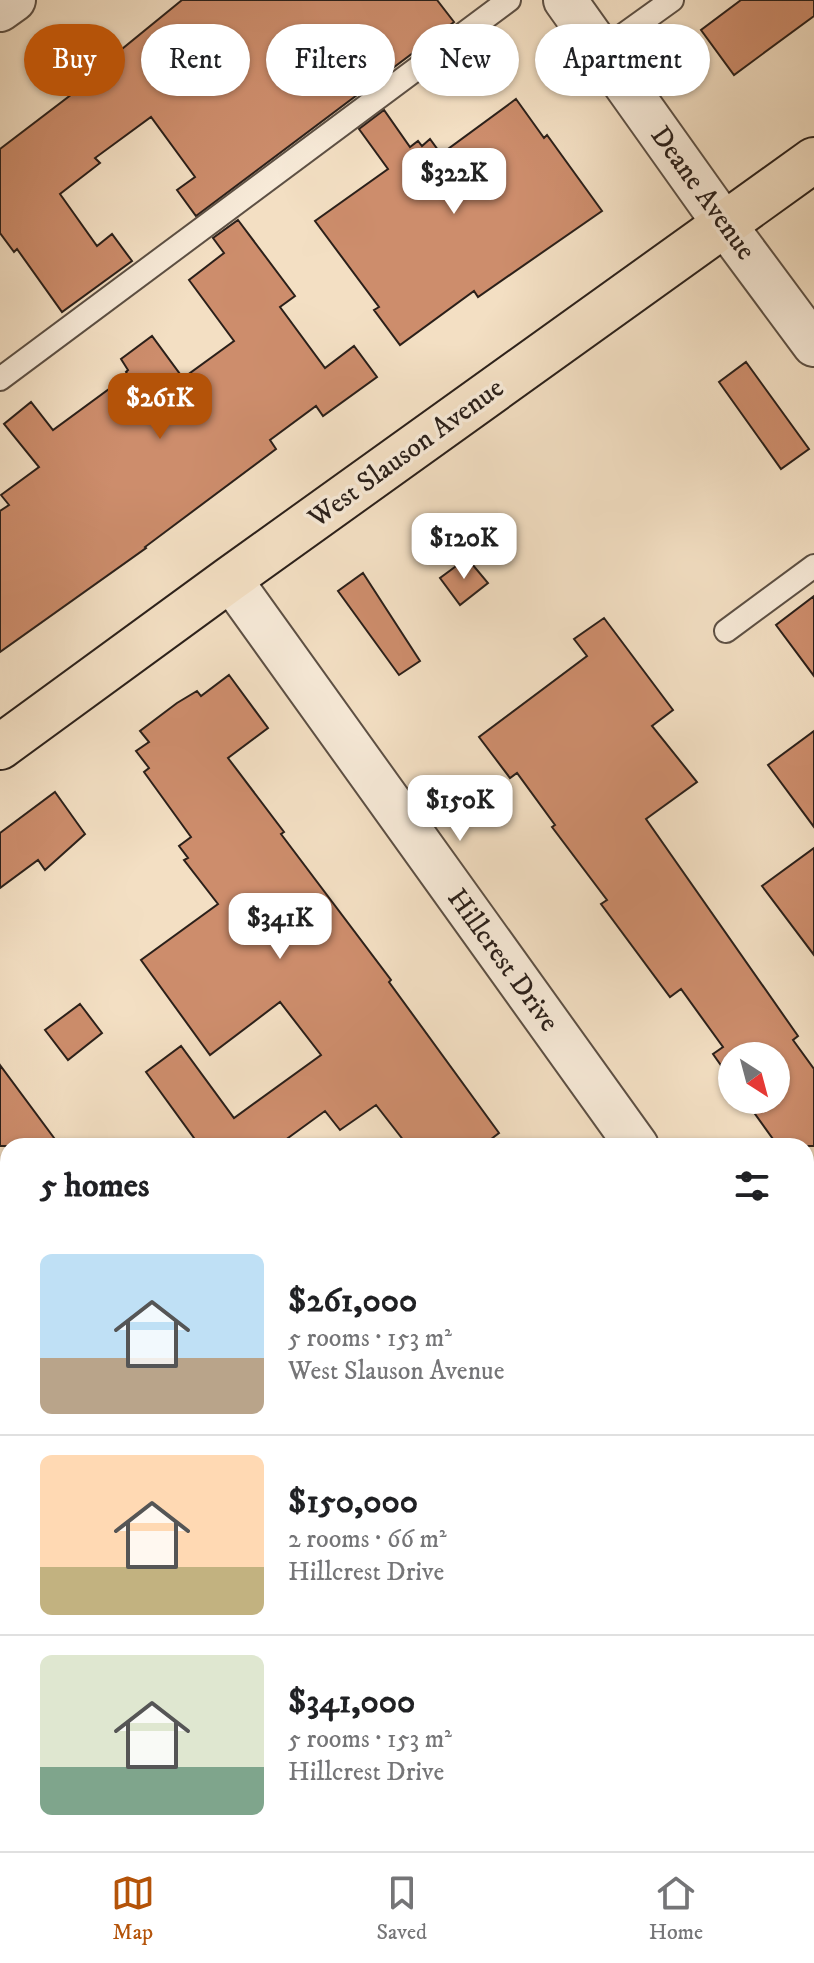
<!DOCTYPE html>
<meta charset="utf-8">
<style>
:root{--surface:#fff;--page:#f2f2f2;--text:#202124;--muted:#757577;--line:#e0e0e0;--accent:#b45309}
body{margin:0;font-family:"IM FELL DW Pica",serif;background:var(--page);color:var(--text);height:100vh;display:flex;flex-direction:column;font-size:30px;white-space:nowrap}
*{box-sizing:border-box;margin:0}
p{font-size:26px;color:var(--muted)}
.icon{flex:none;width:44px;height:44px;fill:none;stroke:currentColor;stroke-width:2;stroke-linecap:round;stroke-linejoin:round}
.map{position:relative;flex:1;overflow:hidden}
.sheet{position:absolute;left:0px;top:1138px;width:814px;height:714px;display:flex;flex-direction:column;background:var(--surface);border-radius:24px 24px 0 0;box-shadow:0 2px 6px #0004}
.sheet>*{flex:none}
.banner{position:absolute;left:24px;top:24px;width:766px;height:72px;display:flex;gap:16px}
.needle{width:52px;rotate:144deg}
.tools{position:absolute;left:718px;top:1042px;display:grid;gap:16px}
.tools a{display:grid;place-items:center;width:72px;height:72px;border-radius:50%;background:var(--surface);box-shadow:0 2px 6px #0004;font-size:40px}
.price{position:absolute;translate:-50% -68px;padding:0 18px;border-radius:16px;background:#fff;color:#222;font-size:26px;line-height:52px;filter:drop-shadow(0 2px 4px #0008)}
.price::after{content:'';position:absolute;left:50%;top:48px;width:24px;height:18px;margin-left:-12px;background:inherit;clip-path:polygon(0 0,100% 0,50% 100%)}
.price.active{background:var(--accent);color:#fff}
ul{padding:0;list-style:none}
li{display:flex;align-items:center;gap:24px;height:200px;padding:0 40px}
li+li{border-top:2px solid var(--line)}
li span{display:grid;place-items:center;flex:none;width:224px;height:160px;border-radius:12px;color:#555}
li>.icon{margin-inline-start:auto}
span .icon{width:96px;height:96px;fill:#fffc;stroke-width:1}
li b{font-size:34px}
h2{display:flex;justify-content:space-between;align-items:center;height:96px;padding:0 40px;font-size:34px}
.pill{padding:0 28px;border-radius:36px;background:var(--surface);box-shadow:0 2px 6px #0004;font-size:28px;line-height:72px}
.pill.active{background:var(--accent);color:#fff}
.tab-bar{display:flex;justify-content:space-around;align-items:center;height:112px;border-top:2px solid var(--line);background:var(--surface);font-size:22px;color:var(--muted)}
.tab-bar a{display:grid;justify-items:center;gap:4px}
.tab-bar .active{color:var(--accent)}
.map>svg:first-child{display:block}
.building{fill:#cd8d6c;stroke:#2b201a;stroke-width:2}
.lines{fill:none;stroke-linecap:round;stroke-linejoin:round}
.lane-casing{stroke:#5d5044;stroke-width:26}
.street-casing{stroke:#5d5044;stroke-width:46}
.secondary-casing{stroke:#2b201a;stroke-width:48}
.primary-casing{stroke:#2b201a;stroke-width:48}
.lane{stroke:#f7ead8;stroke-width:22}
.street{stroke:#f7ead8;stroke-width:42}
.secondary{stroke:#f7ead8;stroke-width:44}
.primary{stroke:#f3dfc3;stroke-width:44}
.labels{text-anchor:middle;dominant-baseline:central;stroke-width:7;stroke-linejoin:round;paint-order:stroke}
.street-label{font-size:28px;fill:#2b201a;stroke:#f7ead8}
</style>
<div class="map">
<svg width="814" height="1851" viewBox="0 0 814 1851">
<rect width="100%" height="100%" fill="#f3dfc3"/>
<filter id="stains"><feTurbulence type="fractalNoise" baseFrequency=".0025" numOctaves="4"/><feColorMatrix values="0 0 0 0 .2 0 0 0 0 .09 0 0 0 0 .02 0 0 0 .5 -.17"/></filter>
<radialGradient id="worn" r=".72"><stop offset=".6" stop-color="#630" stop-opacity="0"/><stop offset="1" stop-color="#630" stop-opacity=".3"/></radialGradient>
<path class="building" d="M182,0H437L454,22L196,216L177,190L195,177L151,117L95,158L100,163L60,194L97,246L112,234L132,261L62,312L17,249L14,252L0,233V149L114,62L111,58Z
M741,0H814V16L734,75L701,30Z
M516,99L544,138L547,135L602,211L478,297L474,291L400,345L374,310L379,307L315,221L388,169L359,129L384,110L410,147L418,141L422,146L430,139L441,154Z
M238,220L295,296L280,307L325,368L354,346L377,377L323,416L316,406L270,440L276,449L145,547L146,548L0,652V511L9,505L1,495L39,467L4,424L31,402L53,430L128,375L126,372L128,370L121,359L152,336L183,378L234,341L189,280L224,253L213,238Z
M746,362L809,449L781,469L719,382Z
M467,558L488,583L460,605L440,578Z
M363,573L420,661L399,675L338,591Z
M814,596V676L776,625Z
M604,618L673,710L652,726L697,782L646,819L798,1036L793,1040L814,1069V1146H778L745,1100H776V1056H732V1081L713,1054L723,1047L681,989L670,997L601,904L607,900L552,827L555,825L517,773L510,778L479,737L587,656L574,639Z
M229,675L268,728L228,758L284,832L281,834L391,980L389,982L499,1133L482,1146H408L376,1105L340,1130L325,1111L277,1146H197L199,1145L146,1072L181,1046L234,1118L321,1055L280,1002L210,1055L141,960L218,904L184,860L188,858L179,846L191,837L144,772L149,768L136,751L149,742L140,731L177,703L197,691L201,696Z
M814,731V827L768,765Z
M55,792L85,834L45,870L38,860L0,888V833Z
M814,848V955L762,886Z
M80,1004L102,1033L68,1060L45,1030Z
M0,1065L60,1146H0Z"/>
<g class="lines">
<defs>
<path id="lane" d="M601,51L672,0
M0,379L509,0
M726,631L814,566"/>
<path id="street" d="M565,0L725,225L814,345
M0,10L14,0
M230,579L637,1146
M806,1381L814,1392
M806,1682L814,1676
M580,1851L589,1844"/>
<path id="secondary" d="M0,1331L8,1338
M383,1844L388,1851"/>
<path id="primary" d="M0,747L230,579L814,160"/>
</defs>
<use href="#lane" class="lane-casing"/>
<use href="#street" class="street-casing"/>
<use href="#secondary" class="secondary-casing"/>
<use href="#primary" class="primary-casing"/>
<use href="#lane" class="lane"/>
<use href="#street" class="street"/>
<use href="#secondary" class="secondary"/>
<use href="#primary" class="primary"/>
</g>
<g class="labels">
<g class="street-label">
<text transform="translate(703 193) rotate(54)">Deane Avenue</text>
<text transform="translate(406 453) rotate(-36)">West Slauson Avenue</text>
<text transform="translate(503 960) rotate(54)">Hillcrest Drive</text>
</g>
</g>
<rect width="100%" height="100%" filter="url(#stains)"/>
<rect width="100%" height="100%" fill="url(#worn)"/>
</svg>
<div class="tools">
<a><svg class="needle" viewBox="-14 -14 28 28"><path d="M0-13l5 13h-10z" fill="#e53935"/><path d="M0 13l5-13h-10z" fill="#757577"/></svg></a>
</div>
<b class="price" style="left:454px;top:216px">$322K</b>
<b class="price active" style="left:160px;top:441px">$261K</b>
<b class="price" style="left:464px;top:581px">$120K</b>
<b class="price" style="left:460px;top:843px">$150K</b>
<b class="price" style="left:280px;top:961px">$341K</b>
<div class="banner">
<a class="pill active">Buy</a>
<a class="pill">Rent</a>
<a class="pill">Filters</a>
<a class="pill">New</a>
<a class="pill">Apartment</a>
</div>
<section class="sheet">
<h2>5 homes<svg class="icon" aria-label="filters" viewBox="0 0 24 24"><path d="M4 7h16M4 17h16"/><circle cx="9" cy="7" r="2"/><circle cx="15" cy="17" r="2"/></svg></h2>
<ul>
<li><span style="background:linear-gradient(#bfe0f5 65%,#b9a48a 0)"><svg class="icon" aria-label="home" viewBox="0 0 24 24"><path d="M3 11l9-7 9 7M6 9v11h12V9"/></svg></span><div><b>$261,000</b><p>5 rooms · 153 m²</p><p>West Slauson Avenue</p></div></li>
<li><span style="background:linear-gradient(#ffd9b3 70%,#c2b280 0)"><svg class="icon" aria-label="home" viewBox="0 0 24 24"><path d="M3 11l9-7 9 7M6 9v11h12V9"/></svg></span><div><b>$150,000</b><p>2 rooms · 66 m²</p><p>Hillcrest Drive</p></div></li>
<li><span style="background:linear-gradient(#dfe7d0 70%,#7fa58c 0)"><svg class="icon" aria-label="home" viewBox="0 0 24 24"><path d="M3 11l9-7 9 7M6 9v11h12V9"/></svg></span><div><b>$341,000</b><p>5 rooms · 153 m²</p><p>Hillcrest Drive</p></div></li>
</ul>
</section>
</div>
<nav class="tab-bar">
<a class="active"><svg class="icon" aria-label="map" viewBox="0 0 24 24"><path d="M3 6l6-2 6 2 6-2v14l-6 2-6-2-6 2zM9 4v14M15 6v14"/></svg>Map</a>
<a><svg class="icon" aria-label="saved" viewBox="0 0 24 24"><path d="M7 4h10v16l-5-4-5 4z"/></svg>Saved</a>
<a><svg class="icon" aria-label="home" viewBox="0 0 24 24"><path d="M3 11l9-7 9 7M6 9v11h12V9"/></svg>Home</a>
</nav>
